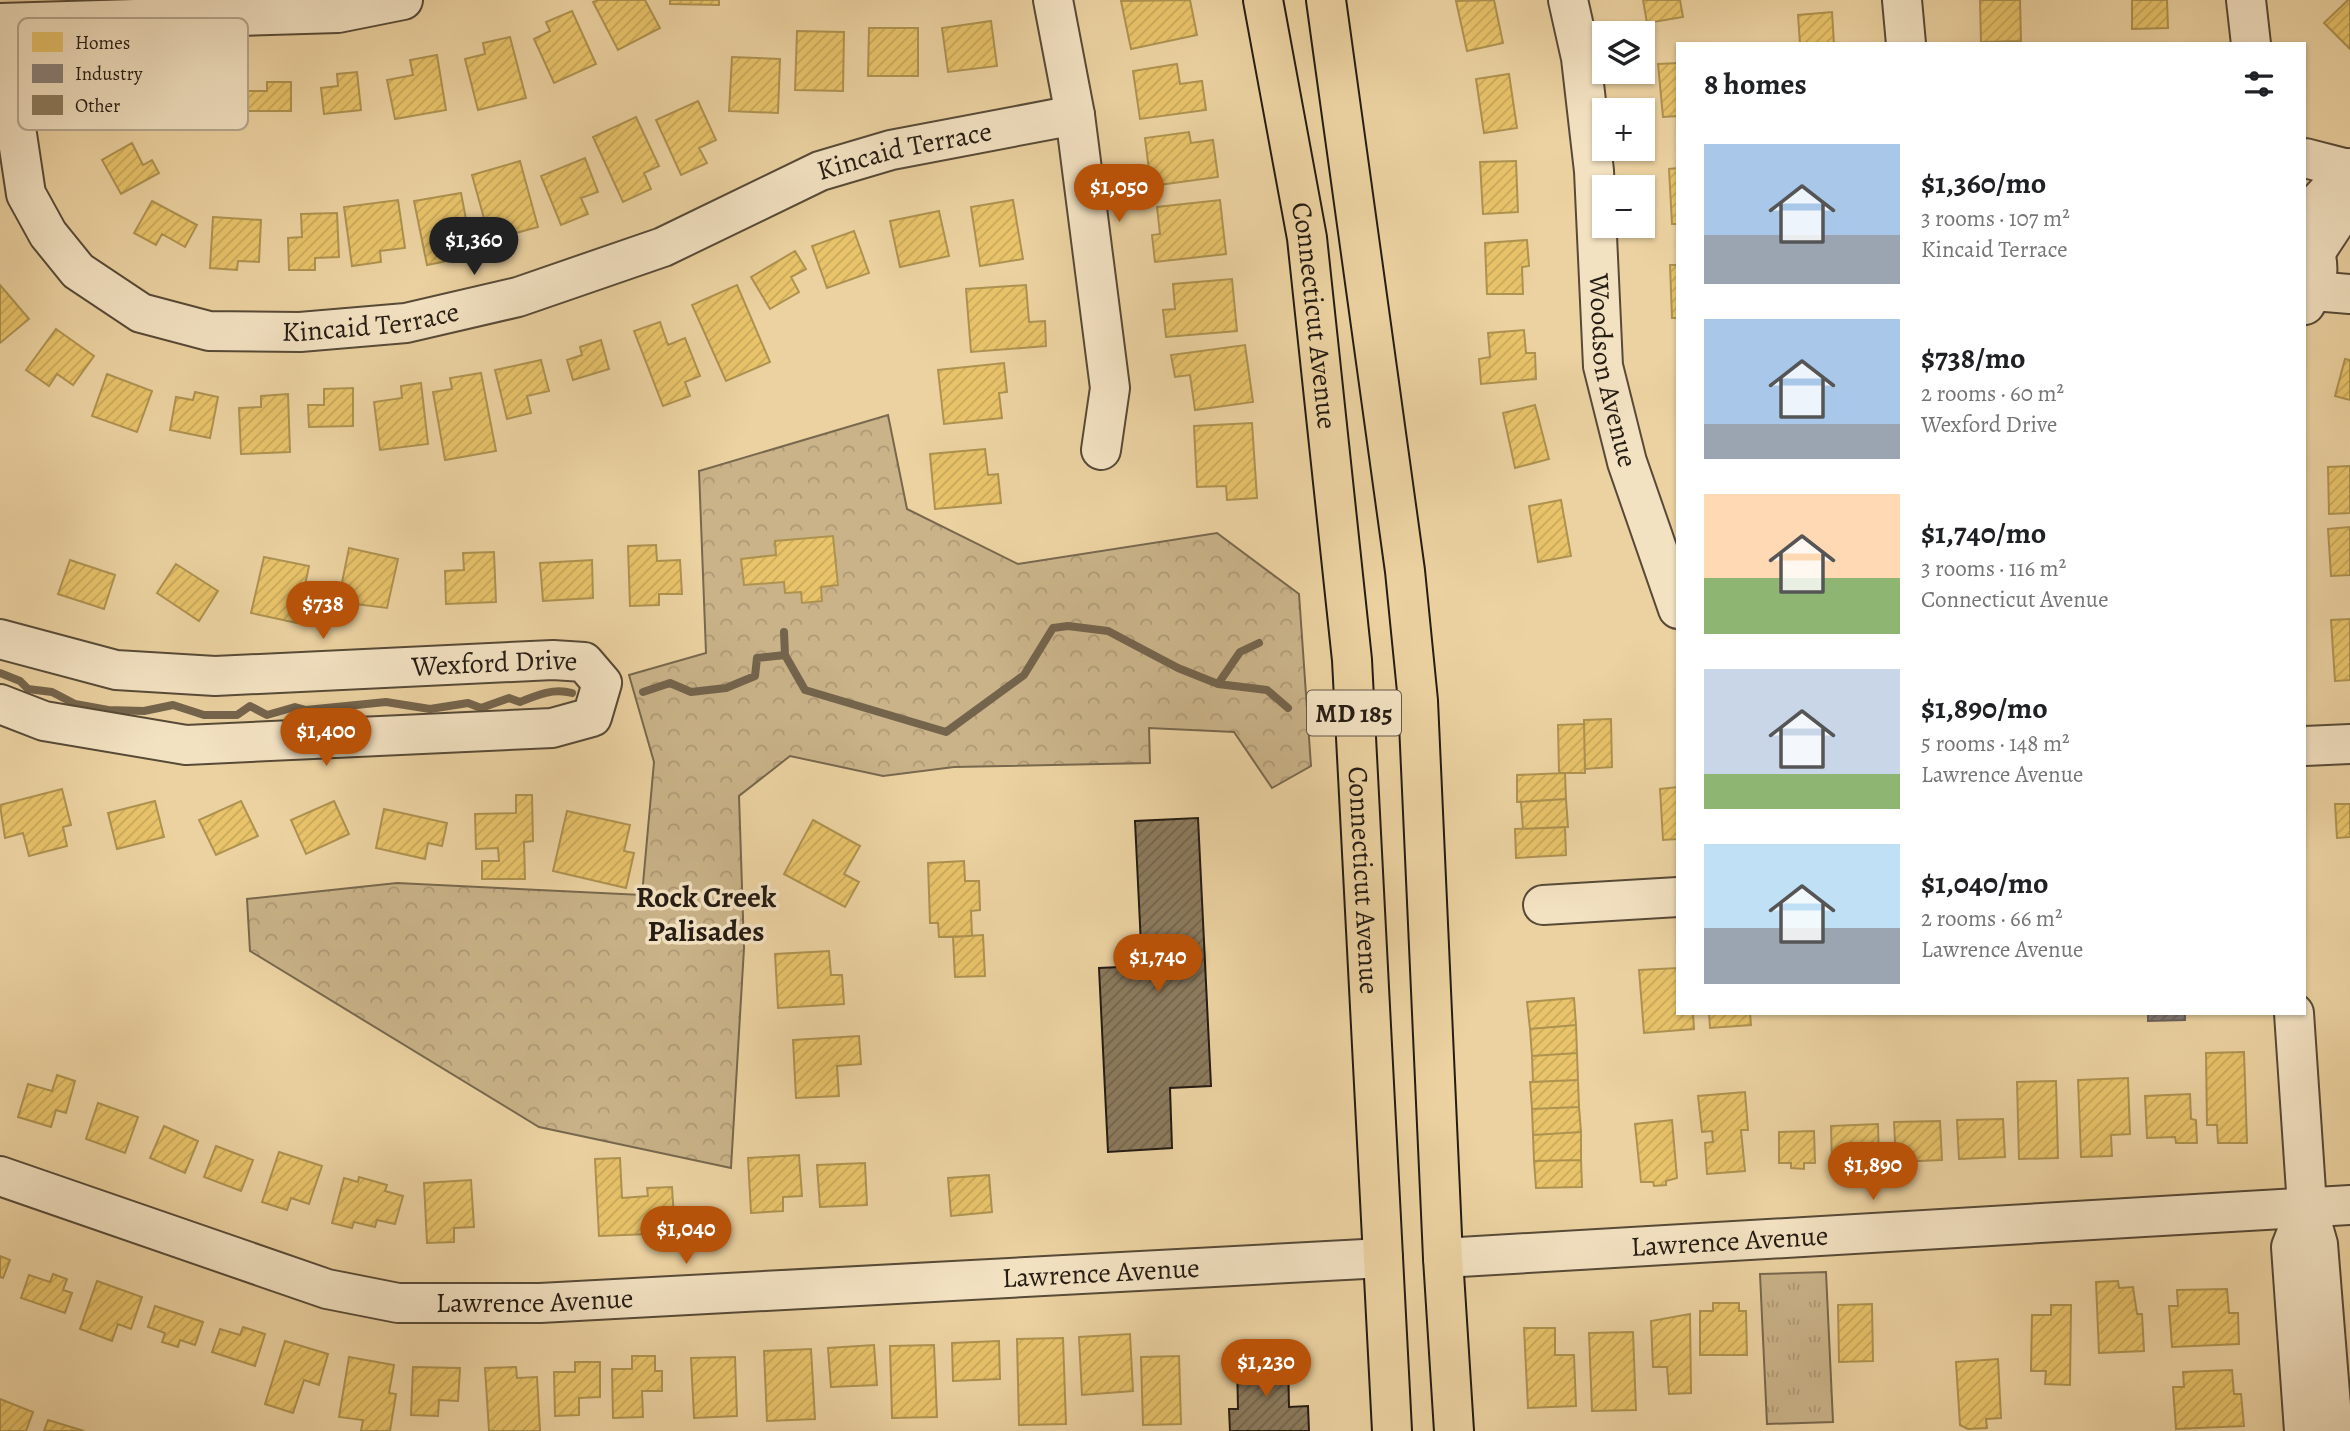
<!DOCTYPE html>
<meta charset="utf-8">
<style>
:root{--surface:#fff;--page:#f2f2f2;--text:#202124;--muted:#757577;--accent:#b45309}
body{margin:0;font-family:Alegreya,serif;background:var(--page);color:var(--text);height:100vh;display:flex;flex-direction:column;font-size:26px;white-space:nowrap}
*{box-sizing:border-box;margin:0}
p{font-size:23px;color:var(--muted)}
.icon{flex:none;width:38px;height:38px;fill:none;stroke:currentColor;stroke-width:2;stroke-linecap:round;stroke-linejoin:round}
.map{position:relative;flex:1;overflow:hidden}
.panel{position:absolute;left:1676px;top:42px;width:630px;height:973px;display:flex;flex-direction:column;background:var(--surface);border-radius:0px;box-shadow:0 2px 5px #0004}
.panel>*{flex:none}
.buttons{position:absolute;left:1592px;top:21px;display:grid;gap:14px}
.buttons a{display:grid;place-items:center;width:63px;height:63px;border-radius:0px;background:var(--surface);box-shadow:0 2px 5px #0004;font-size:35px}
.price{position:absolute;translate:-50% -60px;padding:0 16px;border-radius:24px;background:var(--accent);color:#fff;font-size:23px;line-height:46px;filter:drop-shadow(0 2px 4px #0008)}
.price::after{content:'';position:absolute;left:50%;top:42px;width:21px;height:16px;margin-left:-10px;background:inherit;clip-path:polygon(0 0,100% 0,50% 100%)}
.price.on{background:#222;color:#fff}
ul{padding:0;list-style:none}
li{display:flex;align-items:center;gap:21px;height:175px;padding:0 28px}
li span{display:grid;place-items:center;flex:none;width:196px;height:140px;border-radius:0px;color:#555}
li>.icon{margin-inline-start:auto}
span .icon{width:84px;height:84px;fill:#fffc;stroke-width:1}
li b{font-size:30px}
h2{display:flex;justify-content:space-between;align-items:center;height:84px;padding:0 28px;font-size:30px}
.map>svg:first-child{display:block}
.grass{fill:url(#grass-tufts);stroke:#78684e;stroke-width:2}
.forest{fill:url(#forest-crowns);stroke:#78684e;stroke-width:2}
.homes{fill:url(#homes-hatch);stroke:#ae9250;stroke-width:2}
.industry{fill:url(#industry-hatch);stroke:#6c635d;stroke-width:2}
.lines{fill:none;stroke-linecap:round;stroke-linejoin:round}
.stream{stroke:#74644c;stroke-width:8}
.building{fill:url(#building-hatch);stroke:#251c14;stroke-width:2}
.minor-casing{stroke:#574a37;stroke-width:42}
.major-casing{stroke:#251c14;stroke-width:42}
.minor{stroke:#f3e2c2;stroke-width:38}
.major{stroke:#ecd2a1;stroke-width:38}
.labels{text-anchor:middle;dominant-baseline:central;stroke-width:7;stroke-linejoin:round;paint-order:stroke}
.shield{fill:#f3e2c2;stroke:#635748;stroke-width:2}
.shield-label{font-size:26px;font-weight:bold;fill:#251c14}
.street-label{font-size:28px;fill:#251c14;stroke:#f3e2c2}
.neighbourhood-label{font-size:30px;font-weight:bold;fill:#251c14;stroke:#f3e2c2}
.key{fill:#f3e2c2;stroke:#b5a78e;stroke-width:2}
.key-label{font-size:19px;fill:#251c14}
</style>
<div class="map">
<svg width="2350" height="1431" viewBox="0 0 2350 1431">
<defs>
<pattern id="grass-tufts" width="24" height="20" patternUnits="userSpaceOnUse" patternTransform="scale(1.75)"><rect width="24" height="20" fill="#cab389"/><path d="M3 7l-1-3M5 7V3M7 7l1-3M15 17l-1-3M17 17v-4M19 17l1-3" fill="none" stroke="#ad9975"/></pattern>
<pattern id="forest-crowns" width="20" height="18" patternUnits="userSpaceOnUse" patternTransform="scale(1.75)"><rect width="20" height="18" fill="#cab389"/><path d="M2 6a3 3 0 1 1 6 0M12 15a3 3 0 1 1 6 0" fill="none" stroke="#ad9975"/></pattern>
<pattern id="homes-hatch" width="6" height="6" patternUnits="userSpaceOnUse" patternTransform="scale(1.75)"><rect width="6" height="6" fill="#e9c46a"/><path d="M-1 1l2-2M0 6l6-6M5 7l2-2" fill="none" stroke="#c8a85b"/></pattern>
<pattern id="industry-hatch" width="6" height="6" patternUnits="userSpaceOnUse" patternTransform="scale(1.75)"><rect width="6" height="6" fill="#8a817c"/><path d="M-1 1l2-2M0 6l6-6M5 7l2-2" fill="none" stroke="#716964"/></pattern>
<pattern id="building-hatch" width="6" height="6" patternUnits="userSpaceOnUse" patternTransform="scale(1.75)"><rect width="6" height="6" fill="#8c7b5d"/><path d="M-1 1l2-2M0 6l6-6M5 7l2-2" fill="none" stroke="#72644c"/></pattern>
</defs>
<rect width="100%" height="100%" fill="#ecd2a1"/>
<filter id="stains"><feTurbulence type="fractalNoise" baseFrequency=".00286" numOctaves="4"/><feColorMatrix values="0 0 0 0 .2 0 0 0 0 .09 0 0 0 0 .02 0 0 0 .5 -.17"/></filter>
<radialGradient id="worn" r=".72"><stop offset=".6" stop-color="#630" stop-opacity="0"/><stop offset="1" stop-color="#630" stop-opacity=".3"/></radialGradient>
<path class="grass" d="M1826,1272L1833,1422L1767,1424L1760,1274Z"/>
<path class="forest" d="M888,415L907,509L1018,564L1217,533L1299,594L1311,766L1272,788L1234,732L1149,728L1150,763L954,767L883,776L790,756L739,796L744,948L731,1168L539,1127L250,951L247,899L397,883L642,895L654,762L629,675L706,653L699,471Z"/>
<path class="homes" d="M598,0H645L660,28L618,50L593,2Z
M670,0H719V5L670,4Z
M1190,0L1197,35L1131,49L1121,1Z
M1494,0L1503,43L1467,51L1456,1Z
M1643,0H1680L1683,17L1647,23Z
M1980,0H2020L2021,41L1981,42Z
M2132,0H2167L2168,28L2132,29Z
M2348,0H2350V49L2324,23Z
M572,11L596,64L554,83L534,39L550,31L546,22Z
M1832,12L1834,44H1800L1798,15Z
M991,21L997,66L948,72L942,28Z
M869,28H918V76H868Z
M797,31L844,32L843,91L795,90Z
M510,37L526,98L478,110L465,59L485,54L483,43Z
M437,55L446,110L395,119L387,80L413,75L410,60Z
M732,57L780,59L778,113L729,111Z
M1678,63V116L1663,117L1658,64Z
M1177,64L1180,84L1202,81L1206,110L1140,119L1133,71Z
M357,72L361,110L324,114L321,88L338,86L337,74Z
M1509,74L1517,128L1484,133L1476,79Z
M76,80H111V111H132V130H75Z
M267,82H291V111H243V91H267Z
M698,101L716,140L699,148L707,163L681,175L656,120Z
M636,117L659,166L644,173L651,189L623,202L593,137Z
M1189,132L1191,143L1213,140L1218,177L1151,186L1145,138Z
M132,143L143,165L152,160L159,173L121,194L102,160Z
M585,158L598,192L581,198L588,214L561,225L541,176Z
M520,161L538,227L490,240L472,175Z
M1516,161L1518,212L1483,214L1480,162Z
M1678,168V224H1672L1669,169Z
M461,193L470,240L454,243L457,259L427,265L414,201Z
M398,200L405,248L380,251L381,262L352,266L344,207Z
M1013,200L1023,259L980,266L971,207Z
M1220,200L1226,254L1155,262L1152,235L1160,234L1157,207Z
M152,201L197,225L185,247L162,234L156,245L134,233Z
M939,211L949,256L900,267L890,221Z
M337,213L339,257L315,258V270H289L288,238L302,237L301,214Z
M213,217L261,220L259,262L238,261L237,270L210,268Z
M854,231L869,273L827,288L812,246Z
M1527,240L1529,266L1522,267L1523,294H1487L1485,243Z
M795,251L806,269L791,277L799,292L770,309L751,277Z
M1670,265H1678V318H1672Z
M1232,279L1237,331L1166,337L1163,310L1175,309L1173,284Z
M0,285L29,319L0,343Z
M737,285L770,362L726,381L692,305Z
M1026,285L1029,322L1045,321L1046,346L971,352L966,289Z
M660,322L668,345L685,338L700,376L685,382L690,396L663,406L634,331Z
M56,329L94,356L73,385L57,374L49,386L26,370Z
M1524,330L1526,353H1535L1536,379L1481,384L1479,359L1490,357L1488,333Z
M601,340L609,369L573,380L567,360L582,355L580,347Z
M1245,345L1253,402L1195,410L1190,375L1175,377L1171,355Z
M2345,359L2350,360V400L2335,396Z
M541,360L549,391L527,396L531,413L507,419L495,370Z
M1004,363L1007,392L999,393L1002,418L944,424L938,370Z
M481,373L496,451L445,460L433,392L452,389L450,378Z
M107,374L152,391L137,432L92,416Z
M421,383L428,444L380,450L374,402L402,398L401,386Z
M353,388V426L309,427L308,405H324V389Z
M195,392L218,397L210,438L170,430L176,397L193,400Z
M288,394L290,452L241,454L239,408L261,407V396Z
M1535,405L1549,459L1515,468L1503,413Z
M1252,423L1257,498L1227,500L1226,486L1197,487L1194,426Z
M985,449L988,475L998,474L1001,503L935,509L930,454Z
M2350,466V513L2329,514L2328,467Z
M1561,500L1571,556L1538,562L1529,506Z
M2350,527V575L2331,576L2328,529Z
M833,536L838,585L821,587L822,601L802,603L801,592L785,593L784,582L744,585L741,559L776,555L775,541Z
M656,545L657,561L680,560L682,594H659V605L630,606L628,546Z
M349,548L398,559L387,608L338,602Z
M494,552L496,602L446,604L445,571L464,570L463,553Z
M264,557L309,566L297,623L251,613Z
M70,560L115,575L104,609L58,594Z
M592,560L593,598L543,601L540,563Z
M176,564L218,591L199,621L157,593Z
M2350,619V680L2335,681L2331,620Z
M1611,719L1612,767L1585,769L1584,720Z
M1584,724L1585,773H1559L1558,725Z
M1565,773L1566,799L1517,802V775Z
M1678,787V839L1663,840L1660,789Z
M62,789L71,825L63,827L67,846L29,856L23,833L5,838L0,805Z
M516,795H532L533,841L524,842L525,879H482V861H499L498,848L476,849L475,814L516,813Z
M1566,799L1568,827L1523,829L1521,802Z
M155,801L164,837L117,849L108,813Z
M241,801L258,836L216,855L199,820Z
M334,801L349,834L306,854L291,820Z
M2335,804H2350V837L2337,838Z
M384,809L447,823L442,846L428,843L425,859L376,848Z
M567,811L630,825L624,851L634,853L626,888L553,871Z
M813,820L860,846L844,874L859,882L845,907L784,874Z
M1565,827L1566,855L1516,858L1515,829Z
M964,861L965,881H979L980,910L971,911L972,936L939,937L938,923H930L928,863Z
M983,935L985,976L955,977L953,937Z
M829,951L831,975H842L844,1004L778,1008L775,954Z
M1678,968V1013H1693L1694,1029L1644,1033L1639,970Z
M1574,998L1576,1025L1530,1029L1527,1002Z
M1709,1013H1750L1751,1025L1710,1028Z
M1576,1025L1577,1053L1532,1056L1530,1029Z
M859,1036L861,1064L837,1066L839,1096L796,1098L793,1040Z
M2244,1052L2247,1143H2218L2217,1125H2207L2206,1053Z
M1577,1053L1578,1080L1533,1082L1532,1056Z
M57,1075L75,1081L66,1113L56,1110L51,1127L18,1117L28,1084L52,1091Z
M2128,1078L2130,1134L2111,1135L2112,1156L2081,1157L2078,1080Z
M1578,1080L1579,1107L1532,1109L1530,1082Z
M2056,1081L2058,1158L2019,1159L2017,1082Z
M1745,1092L1748,1130H1741L1745,1171L1707,1174L1705,1143L1713,1142L1712,1131L1702,1132L1698,1096Z
M2190,1094L2191,1119L2196,1120L2197,1143H2176L2175,1137L2147,1138L2145,1096Z
M98,1103L138,1117L125,1153L86,1139Z
M1579,1107L1581,1132L1533,1135L1532,1109Z
M2003,1119L2005,1157L1959,1159L1957,1120Z
M1672,1120L1677,1178L1666,1181V1185L1654,1186L1653,1182H1641L1635,1124Z
M1940,1121L1942,1160L1896,1162L1894,1122Z
M1878,1124L1879,1163L1832,1164L1831,1126Z
M164,1126L198,1141L185,1173L150,1158Z
M1814,1131L1815,1163H1804V1169L1791,1168V1163H1779V1132Z
M1581,1132V1160L1534,1161L1533,1135Z
M216,1146L253,1160L241,1191L204,1177Z
M279,1152L322,1166L309,1204L291,1198L287,1210L262,1202Z
M799,1155L802,1196L783,1197V1211L751,1213L748,1158Z
M620,1158L622,1198L648,1196L647,1188L672,1187L675,1233L599,1236L595,1159Z
M1581,1160L1582,1187L1536,1188L1534,1161Z
M865,1163L867,1205L820,1207L817,1165Z
M989,1175L992,1212L951,1216L948,1178Z
M359,1177L387,1185L385,1191L403,1196L395,1224L377,1220L375,1227L354,1222L352,1228L332,1223L344,1178L358,1182Z
M471,1180L474,1227L454,1228V1242L427,1243L424,1183Z
M0,1256L10,1260L3,1278L0,1277Z
M53,1274L67,1279L63,1290L72,1293L65,1313L21,1298L29,1275L50,1282Z
M97,1281L142,1297L131,1329L118,1324L112,1341L80,1329Z
M2118,1281L2119,1288L2133,1287L2137,1314H2142L2144,1351L2099,1353L2096,1282Z
M2227,1289L2229,1313H2238L2239,1344L2172,1347L2169,1306H2178L2177,1290Z
M1713,1303H1739V1311H1746L1747,1355H1700V1311H1713Z
M1872,1304L1873,1361L1839,1362L1838,1305Z
M2051,1305H2071L2070,1385L2045,1384L2046,1371H2031L2032,1315H2051Z
M155,1306L203,1322L195,1345L180,1340L178,1347L162,1342L165,1333L148,1327Z
M1690,1314L1691,1393L1669,1394L1667,1367H1653L1651,1321Z
M243,1327L265,1334L255,1366L212,1352L220,1329L240,1335Z
M1524,1328H1555V1355H1574L1576,1406L1528,1408Z
M1633,1332L1636,1410L1592,1411L1589,1333Z
M1130,1334L1133,1391L1082,1395L1079,1337Z
M1063,1338L1066,1424L1019,1425L1017,1339Z
M285,1341L328,1354L319,1385L304,1380L293,1413L265,1404Z
M999,1341L1000,1379L953,1381L952,1343Z
M874,1345L877,1385L831,1387L828,1348Z
M934,1345L937,1417L892,1418L890,1346Z
M811,1349L815,1419L767,1421L764,1351Z
M632,1356H655V1371H662V1391H642L643,1417L613,1418L612,1369H632Z
M1179,1356L1181,1424L1143,1425L1141,1357Z
M349,1357L394,1365L389,1393L396,1394L390,1431H361L363,1420L339,1417Z
M735,1357L737,1416L694,1418L691,1358Z
M1998,1359L2001,1418L1986,1419L1987,1428L1968,1429L1960,1425L1956,1362Z
M575,1362H600V1397L579,1398V1415L555,1416L554,1372H575Z
M413,1367L460,1368L458,1401L439,1400L438,1416L411,1415Z
M516,1367L517,1378L537,1377L540,1431H489L485,1368Z
M2232,1370L2234,1394H2241L2244,1426L2176,1429L2173,1387H2184L2183,1372Z
M0,1399L33,1412L26,1431H0Z
M48,1420L84,1431H44Z"/>
<path class="industry" d="M2148,1013H2185V1020L2148,1021Z"/>
<g class="lines">
<path class="stream" d="M785,655L805,690L946,732L1024,675L1053,628L1068,626L1108,631L1178,668L1218,684L1240,652L1259,643
M0,673L20,681L28,689L52,692L75,704L108,710L144,711L173,705L204,715H237L250,706L267,715L295,707L306,710L386,702L430,709L468,703L481,708L509,698L520,702C537,695 553,688 572,693
M1218,684L1267,690L1288,708
M643,692L670,683L691,692L726,688L755,676L757,658L785,655L784,632"/>
</g>
<path class="building" d="M1198,818L1211,1086L1170,1088L1172,1148L1108,1152L1099,968L1142,966L1135,821Z
M1288,1359L1289,1407L1308,1406L1309,1431H1230L1229,1409H1238L1237,1361Z"/>
<g class="lines">
<defs>
<g id="minor">
<path d="M1053,0L1075,115L1110,388L1101,450"/>
<path id="s1" d="M1568,0L1581,58L1594,171L1603,366L1627,462L1678,609"/>
<path d="M1902,0L1906,44"/>
<path d="M2246,0L2251,44"/>
<path d="M0,23L338,13L403,0"/>
<path id="s2" d="M15,23L9,81L26,194L48,234L78,271L141,313L209,331L300,332L406,323L518,297L663,247L820,171L891,150L1075,115"/>
<path d="M2305,158L2348,169"/>
<path d="M2305,211L2311,210L2350,168"/>
<path d="M2305,236C2323,257 2320,284 2305,305"/>
<path d="M2315,253L2350,200"/>
<path d="M2314,291L2350,294"/>
<path id="s3" d="M0,639L116,670L215,676L553,660L584,662L602,683L592,717L552,728L186,745L44,721L0,704"/>
<path d="M2305,746L2350,744"/>
<path d="M1543,905L1678,897"/>
<path d="M2294,1013L2307,1206L2318,1244L2333,1431"/>
<path id="s4" d="M0,1176L327,1289L398,1303H540L1383,1258"/>
<path id="s5" d="M1443,1258L2350,1205"/>
<path d="M2304,1431L2291,1247L2307,1206"/>
</g>
<g id="major">
<path id="s6" d="M1263,0L1307,238L1352,660L1392,1431"/>
<path d="M1326,0L1405,571L1418,701L1443,1258L1454,1431"/>
</g>
</defs>
<use href="#minor" class="minor-casing"/>
<use href="#major" class="major-casing"/>
<use href="#minor" class="minor"/>
<use href="#major" class="major"/>
</g>
<g class="labels">
<rect class="shield" x="1307" y="690.5" width="94" height="45" rx="5"/>
<g class="shield-label">
<text x="1354" y="713">MD 185</text>
</g>
<g class="street-label">
<text stroke="none"><textPath href="#s2" startOffset="1139">Kincaid Terrace</textPath></text>
<text stroke="none"><textPath href="#s6" startOffset="320">Connecticut Avenue</textPath></text>
<text stroke="none"><textPath href="#s2" startOffset="574">Kincaid Terrace</textPath></text>
<text stroke="none"><textPath href="#s1" startOffset="374">Woodson Avenue</textPath></text>
<text stroke="none"><textPath href="#s3" startOffset="499">Wexford Drive</textPath></text>
<text stroke="none"><textPath href="#s6" startOffset="887">Connecticut Avenue</textPath></text>
<text stroke="none"><textPath href="#s5" startOffset="287">Lawrence Avenue</textPath></text>
<text stroke="none"><textPath href="#s4" startOffset="1122">Lawrence Avenue</textPath></text>
<text stroke="none"><textPath href="#s4" startOffset="555">Lawrence Avenue</textPath></text>
</g>
<g class="neighbourhood-label">
<text x="706" y="897">Rock Creek<tspan x="706" dy="34">Palisades</tspan></text>
</g>
</g>
<rect x="18" y="18" width="230" height="112" rx="10" class="key"/>
<rect x="32" y="32" width="31" height="20" fill="#e9c46a"/>
<rect x="32" y="64" width="31" height="19" fill="#8a817c"/>
<rect x="32" y="95" width="31" height="20" fill="#8c7b5d"/>
<g class="key-label">
<text x="75" y="49">Homes</text>
<text x="75" y="80">Industry</text>
<text x="75" y="112">Other</text>
</g>
<rect width="100%" height="100%" filter="url(#stains)"/>
<rect width="100%" height="100%" fill="url(#worn)"/>
</svg>
<div class="buttons">
<a><svg class="icon" aria-label="layers" viewBox="0 0 24 24"><path d="M12 4l9 5-9 5-9-5zM3 14l9 5 9-5"/></svg></a>
<a>+</a>
<a>−</a>
</div>
<b class="price" style="left:1119px;top:224px">$1,050</b>
<b class="price on" style="left:474px;top:277px">$1,360</b>
<b class="price" style="left:323px;top:641px">$738</b>
<b class="price" style="left:326px;top:768px">$1,400</b>
<b class="price" style="left:1158px;top:994px">$1,740</b>
<b class="price" style="left:1873px;top:1202px">$1,890</b>
<b class="price" style="left:686px;top:1266px">$1,040</b>
<b class="price" style="left:1266px;top:1399px">$1,230</b>
<section class="panel">
<h2>8 homes<svg class="icon" aria-label="filters" viewBox="0 0 24 24"><path d="M4 7h16M4 17h16"/><circle cx="9" cy="7" r="2"/><circle cx="15" cy="17" r="2"/></svg></h2>
<ul>
<li><span style="background:linear-gradient(#a9c7e8 65%,#9aa5b1 0)"><svg class="icon" aria-label="home" viewBox="0 0 24 24"><path d="M3 11l9-7 9 7M6 9v11h12V9"/></svg></span><div><b>$1,360/mo</b><p>3 rooms · 107 m²</p><p>Kincaid Terrace</p></div></li>
<li><span style="background:linear-gradient(#a9c7e8 75%,#9aa5b1 0)"><svg class="icon" aria-label="home" viewBox="0 0 24 24"><path d="M3 11l9-7 9 7M6 9v11h12V9"/></svg></span><div><b>$738/mo</b><p>2 rooms · 60 m²</p><p>Wexford Drive</p></div></li>
<li><span style="background:linear-gradient(#ffd9b3 60%,#8fb573 0)"><svg class="icon" aria-label="home" viewBox="0 0 24 24"><path d="M3 11l9-7 9 7M6 9v11h12V9"/></svg></span><div><b>$1,740/mo</b><p>3 rooms · 116 m²</p><p>Connecticut Avenue</p></div></li>
<li><span style="background:linear-gradient(#c9d6e8 75%,#8fb573 0)"><svg class="icon" aria-label="home" viewBox="0 0 24 24"><path d="M3 11l9-7 9 7M6 9v11h12V9"/></svg></span><div><b>$1,890/mo</b><p>5 rooms · 148 m²</p><p>Lawrence Avenue</p></div></li>
<li><span style="background:linear-gradient(#bfe0f5 60%,#9aa5b1 0)"><svg class="icon" aria-label="home" viewBox="0 0 24 24"><path d="M3 11l9-7 9 7M6 9v11h12V9"/></svg></span><div><b>$1,040/mo</b><p>2 rooms · 66 m²</p><p>Lawrence Avenue</p></div></li>
</ul>
</section>
</div>
